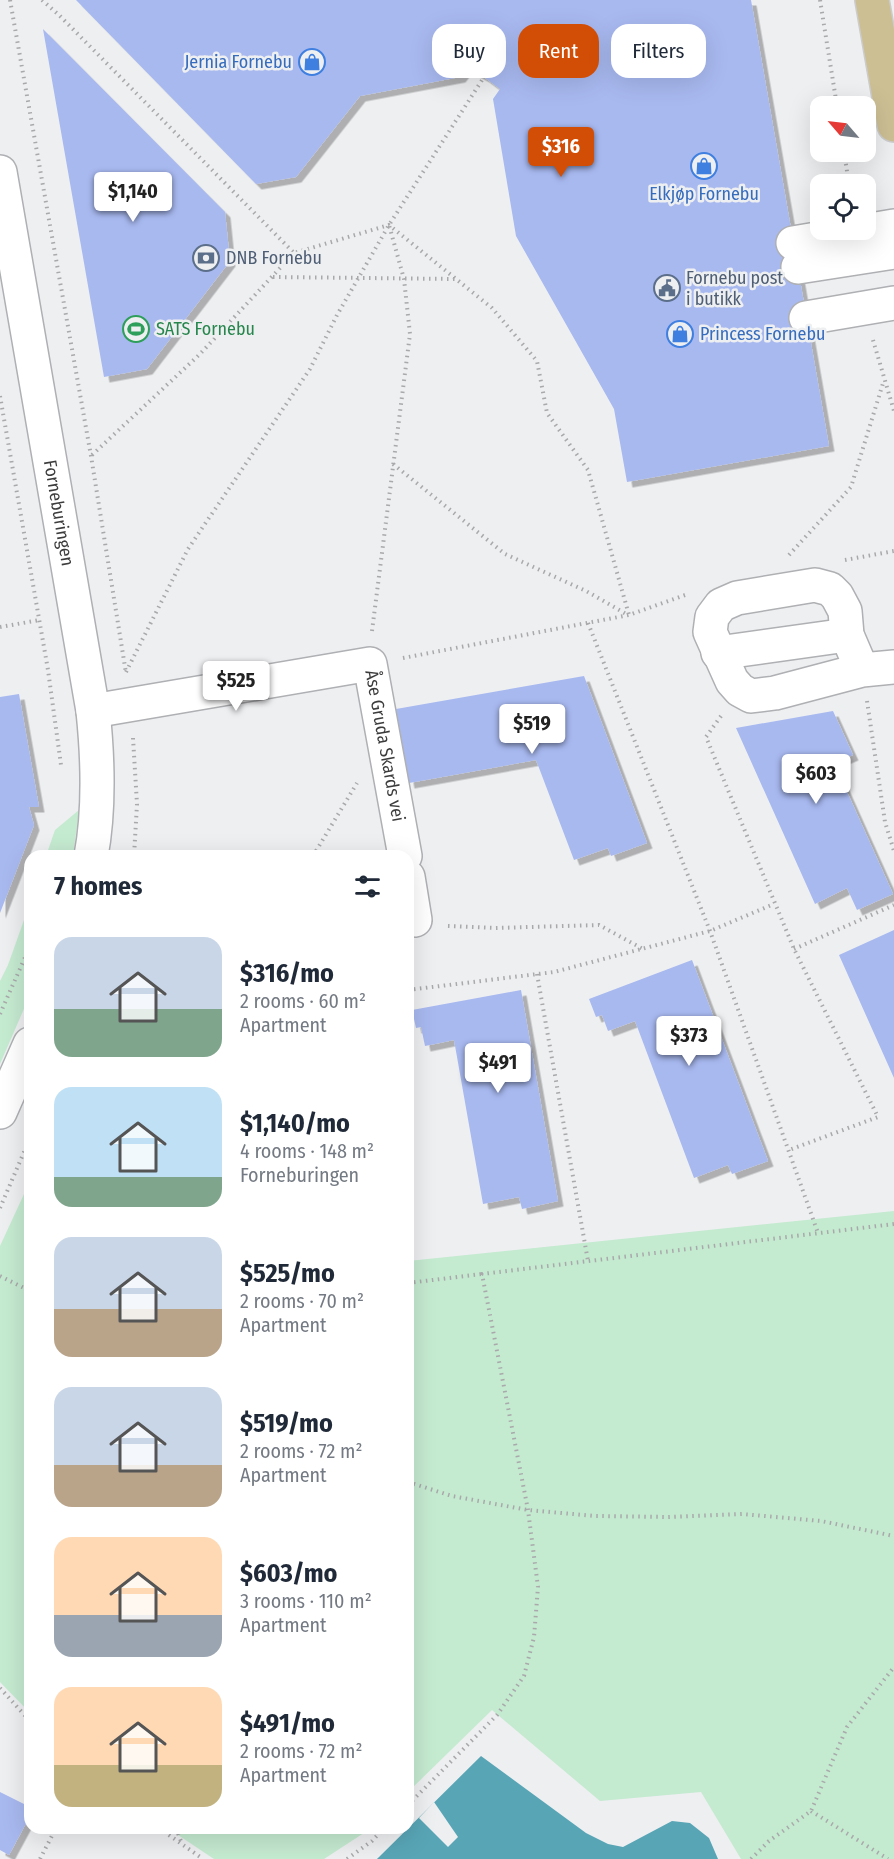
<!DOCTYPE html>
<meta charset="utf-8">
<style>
:root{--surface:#fff;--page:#f6f6f7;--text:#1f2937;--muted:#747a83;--accent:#d24e06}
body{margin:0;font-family:"Fira Sans Condensed",sans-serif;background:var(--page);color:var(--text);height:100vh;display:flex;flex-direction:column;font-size:22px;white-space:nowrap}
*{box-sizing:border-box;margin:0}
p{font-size:20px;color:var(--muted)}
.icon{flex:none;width:33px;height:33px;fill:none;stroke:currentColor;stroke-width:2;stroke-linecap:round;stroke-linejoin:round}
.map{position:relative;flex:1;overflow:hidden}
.panel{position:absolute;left:24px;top:850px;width:390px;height:984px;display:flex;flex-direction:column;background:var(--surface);border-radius:18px;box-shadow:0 6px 24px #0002}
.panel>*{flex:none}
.banner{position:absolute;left:432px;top:24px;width:372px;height:54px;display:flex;gap:12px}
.needle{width:39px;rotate:298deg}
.tools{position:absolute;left:810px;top:96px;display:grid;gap:12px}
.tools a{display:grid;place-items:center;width:66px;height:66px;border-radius:12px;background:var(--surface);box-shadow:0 6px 24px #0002;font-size:30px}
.price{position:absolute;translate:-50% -51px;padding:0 14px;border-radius:6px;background:#fff;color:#222;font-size:20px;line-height:39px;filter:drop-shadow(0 2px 3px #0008)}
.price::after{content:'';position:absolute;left:50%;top:36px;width:18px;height:14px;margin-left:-9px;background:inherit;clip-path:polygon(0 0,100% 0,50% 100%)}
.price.on{background:var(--accent);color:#fff}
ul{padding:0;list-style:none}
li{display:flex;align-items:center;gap:18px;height:150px;padding:0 30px}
li span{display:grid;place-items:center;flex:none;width:168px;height:120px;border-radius:18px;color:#555}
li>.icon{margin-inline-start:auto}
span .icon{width:72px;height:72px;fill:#fffc;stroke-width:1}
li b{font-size:26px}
h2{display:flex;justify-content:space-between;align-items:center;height:72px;padding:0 30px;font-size:26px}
.pill{padding:0 21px;border-radius:18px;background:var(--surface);box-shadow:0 6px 24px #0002;font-size:21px;line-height:54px}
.pill.on{background:var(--accent);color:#fff}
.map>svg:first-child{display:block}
.green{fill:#c4ead0}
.water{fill:#58a5b6}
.pier{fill:#eeeff1}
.building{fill:#a8b9f0;filter:url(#shadow)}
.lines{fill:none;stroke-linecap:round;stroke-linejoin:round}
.minor-casing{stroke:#afb0b3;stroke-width:36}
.major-casing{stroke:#cccccd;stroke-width:36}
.path{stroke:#a9a9ab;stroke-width:4;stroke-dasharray:1.5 4.5;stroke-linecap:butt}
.minor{stroke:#fff;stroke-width:33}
.major{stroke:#cdbf94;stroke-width:33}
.labels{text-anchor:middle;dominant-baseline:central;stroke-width:5;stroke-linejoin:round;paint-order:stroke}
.shop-label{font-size:18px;fill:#366cbe;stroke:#eeeff1;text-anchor:end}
.service-label{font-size:18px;fill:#4e5e75;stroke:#eeeff1;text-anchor:start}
.leisure-label{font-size:18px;fill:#27864d;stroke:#eeeff1;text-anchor:start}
.street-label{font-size:18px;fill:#3c3c3d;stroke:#eeeff1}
</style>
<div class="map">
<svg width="894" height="1859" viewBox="0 0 894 1859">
<defs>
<filter id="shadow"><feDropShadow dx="5.5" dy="5.5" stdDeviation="0" flood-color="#0004"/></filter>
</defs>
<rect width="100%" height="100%" fill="#eeeff1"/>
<path class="green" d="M79,810L73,856H46L55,830Z
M30,903V995L0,1064V981L8,965Z
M24,1194L30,1196V1713L0,1682V1246Z
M894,1211V1859H741L701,1792L600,1801L492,1710L408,1792V1261Z
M169,1829H370L324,1859H214Z"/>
<path class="water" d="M481,1756L586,1833L608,1844L623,1847L672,1821L690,1823L709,1838L718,1859H377Z"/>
<path class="pier" d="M434,1802L458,1837L448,1847L419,1818Z"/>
<path class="building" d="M76,0H751L829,446L627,482L614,409L516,236L493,99L500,89L484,77L467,68L460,77L360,96L296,177L256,184Z
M43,29L225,212L230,261L147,369L104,377Z
M584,676L647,843L611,856L608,848L574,860L536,760L409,783L396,709Z
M19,694L39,807H29L34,825L0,913V697Z
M833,711L853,755L834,763L893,894L857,910L847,888L815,904L736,728Z
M894,930V1078L839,955Z
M692,960L768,1161L732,1174L728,1165L694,1178L635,1021L608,1031L602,1015L596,1017L589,999Z
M521,990L558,1201L522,1209L519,1197L483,1204L454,1040L425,1046L421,1027L416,1028L412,1010Z
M0,1792L30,1807V1816L9,1855L0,1850Z"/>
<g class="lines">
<defs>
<g id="minor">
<path id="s1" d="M0,172L93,711C98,759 100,808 91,856"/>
<path d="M793,243L894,226"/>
<path d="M798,267L894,252"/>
<path d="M806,318L894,303"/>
<path d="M718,653L847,635"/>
<path d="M862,670L847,635L845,611L837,596L830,589L815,585L737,598L721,605L712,617L710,632L732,681L740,690L751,696L775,693L862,670L894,667"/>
<path id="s2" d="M93,711L370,664L405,856"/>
<path d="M408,877L415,920"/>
<path d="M0,1112L30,1044"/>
</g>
<path id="major" d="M872,0L894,125"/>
</defs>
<use href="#minor" class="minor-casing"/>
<use href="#major" class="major-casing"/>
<path class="path" d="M10,0L91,456L126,673
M42,0L59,15L294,253
M820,0L837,106
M844,152L849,184
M273,277L455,279
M873,340L894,411
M0,396L48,670L61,765
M92,455L200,354L294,253L389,225L492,308L537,361L547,413L588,470L629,615
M393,464L505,554L586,591L628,615
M789,555L851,487L884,380
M845,560L894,551
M588,623L710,931L818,1233
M0,627L40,620
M372,631L410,334L404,279L389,225
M403,658L629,615L685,595
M126,672L188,549L310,369L337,315L389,225L484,77
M867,701L885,822L894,851
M721,716L706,737L794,949L878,1117L789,1150
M133,738L137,804L134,856
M313,856L357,783
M448,926L495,928L599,925L643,949
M794,949L894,905
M537,974L588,1261
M408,990L554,972L710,931L774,904
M0,1014L30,946
M0,1208L30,1138
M0,1276L30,1291
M408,1283L482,1274
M408,1482L452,1496L528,1510L595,1516L668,1517L742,1514L821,1521L894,1536
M0,1688L30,1721
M408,1805L497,1715L524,1676L534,1637L538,1587L528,1510L482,1274L894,1224
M811,1811L888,1859
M159,1828L203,1859
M176,1828L182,1844
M40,1859L56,1828
M347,1859L372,1841L384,1828
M751,1859L769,1841L811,1811L847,1727L894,1667"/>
<use href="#minor" class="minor"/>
<use href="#major" class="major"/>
</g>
<defs>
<symbol id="shop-ring" viewBox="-11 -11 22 22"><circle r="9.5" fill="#eeeff1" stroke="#3f7fe0" stroke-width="1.5"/><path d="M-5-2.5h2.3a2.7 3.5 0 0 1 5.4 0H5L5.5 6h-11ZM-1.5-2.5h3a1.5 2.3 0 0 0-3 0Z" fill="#3f7fe0"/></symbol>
<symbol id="bank-ring" viewBox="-11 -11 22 22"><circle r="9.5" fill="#eeeff1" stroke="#5c6f8a" stroke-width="1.5"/><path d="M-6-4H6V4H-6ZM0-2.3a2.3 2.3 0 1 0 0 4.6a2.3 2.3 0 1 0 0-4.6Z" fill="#5c6f8a"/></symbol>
<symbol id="civic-ring" viewBox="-11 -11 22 22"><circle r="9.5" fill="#eeeff1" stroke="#5c6f8a" stroke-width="1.5"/><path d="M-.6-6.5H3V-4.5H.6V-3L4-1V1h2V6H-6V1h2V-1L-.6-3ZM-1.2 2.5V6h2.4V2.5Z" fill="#5c6f8a"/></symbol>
<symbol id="stadium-ring" viewBox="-11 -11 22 22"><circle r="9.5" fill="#eeeff1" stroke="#2e9e5b" stroke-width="1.5"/><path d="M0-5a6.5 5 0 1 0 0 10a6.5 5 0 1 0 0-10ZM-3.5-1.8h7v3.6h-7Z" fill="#2e9e5b"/></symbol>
</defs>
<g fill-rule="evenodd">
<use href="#shop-ring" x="297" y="47" width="30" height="30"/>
<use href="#shop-ring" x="689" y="151" width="30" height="30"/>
<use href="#bank-ring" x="191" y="243" width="30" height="30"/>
<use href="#civic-ring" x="652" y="273" width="30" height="30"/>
<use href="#stadium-ring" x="121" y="314" width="30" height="30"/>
<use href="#shop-ring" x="665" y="319" width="30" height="30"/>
</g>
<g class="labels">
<g class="shop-label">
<text x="292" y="62">Jernia Fornebu</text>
<text x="704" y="194" text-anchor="middle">Elkjøp Fornebu</text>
<text x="700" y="334" text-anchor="start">Princess Fornebu</text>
</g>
<g class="service-label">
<text x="226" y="258">DNB Fornebu</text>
<text x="686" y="278">Fornebu post<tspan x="686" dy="21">i butikk</tspan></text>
</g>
<g class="leisure-label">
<text x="156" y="329">SATS Fornebu</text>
</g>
<g class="street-label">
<text stroke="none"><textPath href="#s1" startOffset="346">Forneburingen</textPath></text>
<text stroke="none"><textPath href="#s2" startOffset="364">Åse Gruda Skards vei</textPath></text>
</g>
</g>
</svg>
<div class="tools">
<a><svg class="needle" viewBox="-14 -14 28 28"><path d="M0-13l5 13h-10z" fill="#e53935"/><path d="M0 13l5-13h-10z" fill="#747a83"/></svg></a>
<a><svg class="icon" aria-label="locate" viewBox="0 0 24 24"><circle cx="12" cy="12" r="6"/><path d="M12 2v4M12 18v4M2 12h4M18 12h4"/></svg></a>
</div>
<b class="price on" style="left:561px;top:178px">$316</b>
<b class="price" style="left:133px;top:223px">$1,140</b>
<b class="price" style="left:236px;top:712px">$525</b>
<b class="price" style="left:532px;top:755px">$519</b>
<b class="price" style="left:816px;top:805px">$603</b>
<b class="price" style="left:689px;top:1067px">$373</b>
<b class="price" style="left:498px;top:1094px">$491</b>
<div class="banner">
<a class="pill">Buy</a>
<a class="pill on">Rent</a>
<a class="pill">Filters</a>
</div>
<section class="panel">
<h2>7 homes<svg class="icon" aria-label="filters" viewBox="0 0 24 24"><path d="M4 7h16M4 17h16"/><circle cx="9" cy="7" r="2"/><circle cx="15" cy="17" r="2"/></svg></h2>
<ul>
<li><span style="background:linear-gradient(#c9d6e8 60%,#7fa58c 0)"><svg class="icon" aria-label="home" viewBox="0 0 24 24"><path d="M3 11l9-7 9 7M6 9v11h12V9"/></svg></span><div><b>$316/mo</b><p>2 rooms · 60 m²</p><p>Apartment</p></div></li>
<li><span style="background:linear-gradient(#bfe0f5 75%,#7fa58c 0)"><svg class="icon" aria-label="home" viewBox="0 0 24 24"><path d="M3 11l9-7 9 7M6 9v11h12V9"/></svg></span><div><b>$1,140/mo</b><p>4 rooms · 148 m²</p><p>Forneburingen</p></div></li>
<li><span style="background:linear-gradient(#c9d6e8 60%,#b9a48a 0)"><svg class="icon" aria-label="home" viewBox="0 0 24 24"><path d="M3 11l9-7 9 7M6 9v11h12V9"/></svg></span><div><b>$525/mo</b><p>2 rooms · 70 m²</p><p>Apartment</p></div></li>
<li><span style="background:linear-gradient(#c9d6e8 65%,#b9a48a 0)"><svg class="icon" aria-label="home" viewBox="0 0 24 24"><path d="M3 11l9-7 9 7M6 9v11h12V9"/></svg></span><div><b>$519/mo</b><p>2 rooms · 72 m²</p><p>Apartment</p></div></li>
<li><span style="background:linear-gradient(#ffd9b3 65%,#9aa5b1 0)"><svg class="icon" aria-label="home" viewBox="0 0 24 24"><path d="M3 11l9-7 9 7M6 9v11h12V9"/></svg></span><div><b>$603/mo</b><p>3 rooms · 110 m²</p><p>Apartment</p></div></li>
<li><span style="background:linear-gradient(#ffd9b3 65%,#c2b280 0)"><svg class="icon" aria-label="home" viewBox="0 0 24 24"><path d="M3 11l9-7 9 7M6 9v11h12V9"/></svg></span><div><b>$491/mo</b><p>2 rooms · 72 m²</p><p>Apartment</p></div></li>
</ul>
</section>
</div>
